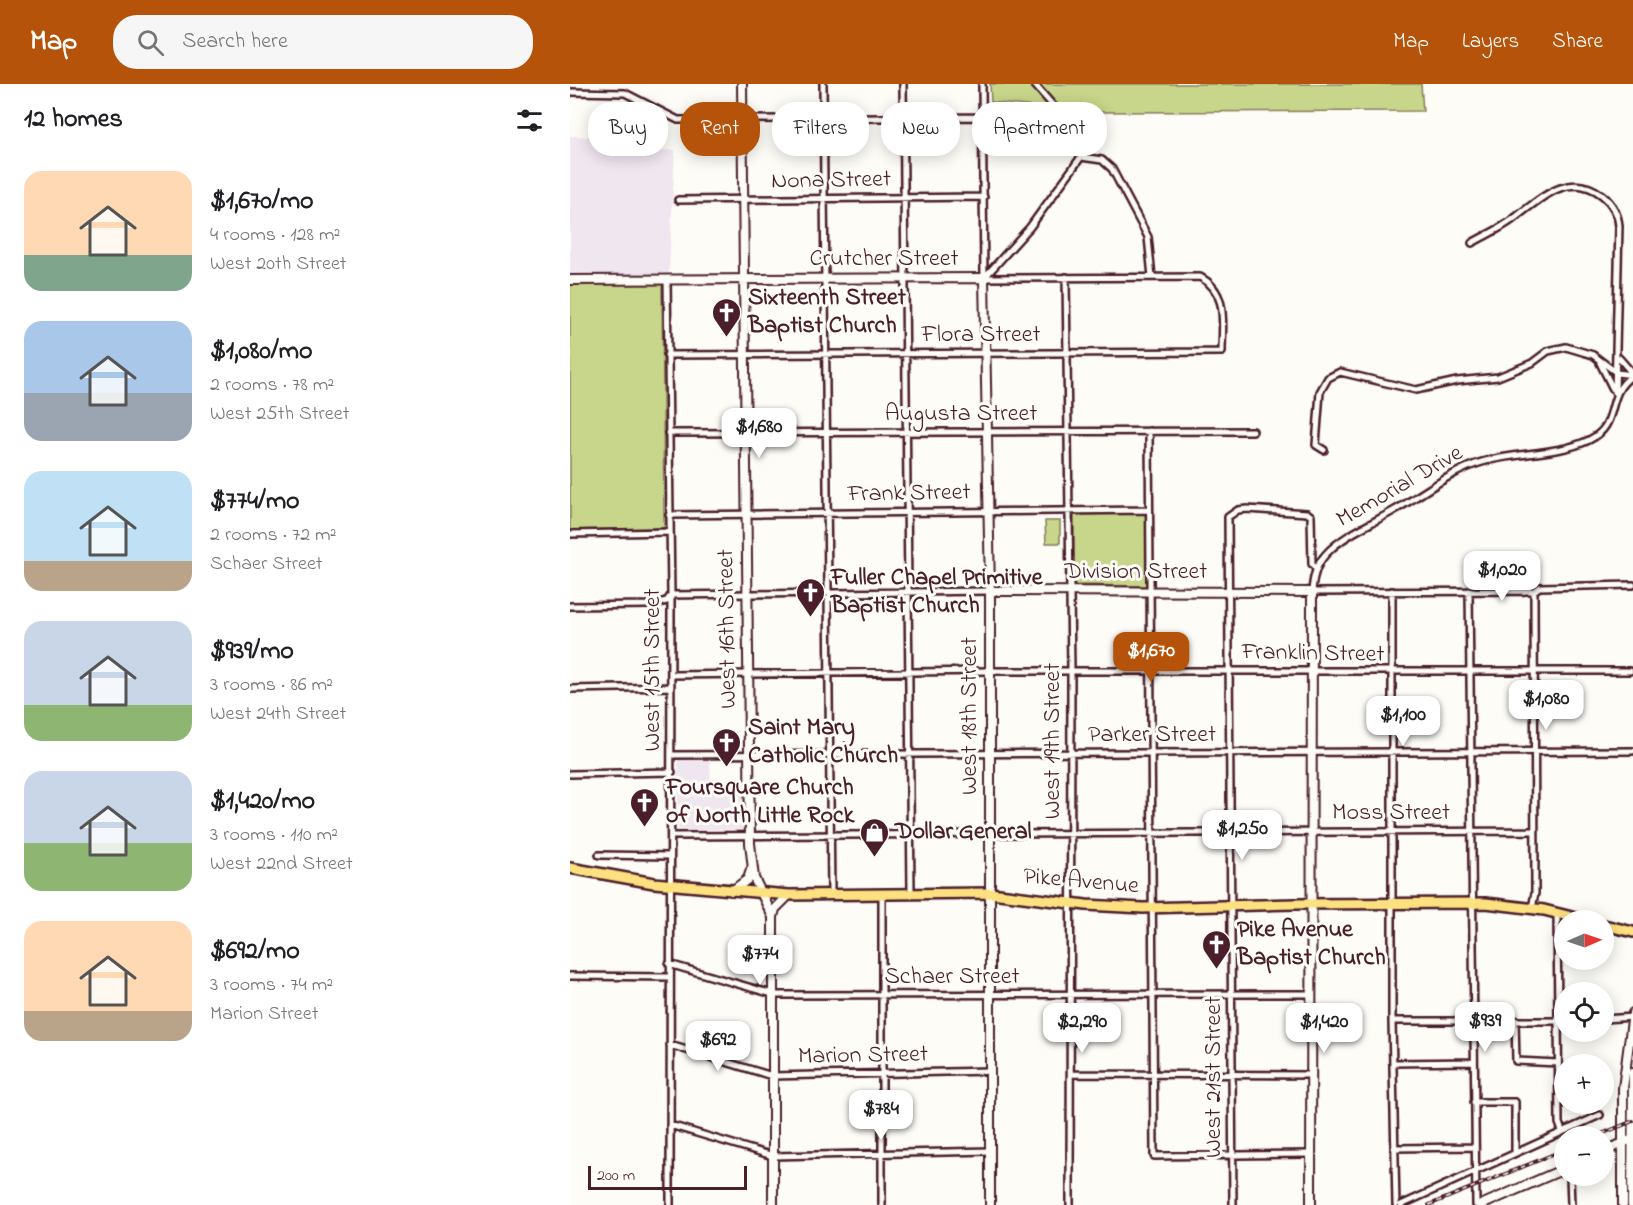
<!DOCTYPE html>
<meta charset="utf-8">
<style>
:root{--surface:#fff;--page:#f6f6f6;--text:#202124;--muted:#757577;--accent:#b45309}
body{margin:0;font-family:"Indie Flower",sans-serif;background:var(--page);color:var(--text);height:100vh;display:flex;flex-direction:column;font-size:22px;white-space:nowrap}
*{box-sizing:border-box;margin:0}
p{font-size:20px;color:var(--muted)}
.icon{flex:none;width:33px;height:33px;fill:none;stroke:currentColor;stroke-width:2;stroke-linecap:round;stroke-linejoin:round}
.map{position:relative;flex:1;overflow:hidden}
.drawer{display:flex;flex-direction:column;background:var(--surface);width:570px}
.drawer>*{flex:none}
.banner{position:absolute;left:18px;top:18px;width:570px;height:54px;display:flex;gap:12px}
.needle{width:39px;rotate:88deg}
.buttons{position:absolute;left:984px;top:826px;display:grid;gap:12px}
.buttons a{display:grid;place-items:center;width:60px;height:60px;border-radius:50%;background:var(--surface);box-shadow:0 3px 15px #0003;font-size:30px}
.scale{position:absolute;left:18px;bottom:15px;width:159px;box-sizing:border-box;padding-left:6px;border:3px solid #4a1f2b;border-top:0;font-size:16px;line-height:21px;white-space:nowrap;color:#4a1f2b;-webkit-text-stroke:4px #fdfcf7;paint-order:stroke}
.price{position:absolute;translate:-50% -51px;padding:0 14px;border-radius:12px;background:#fff;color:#222;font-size:20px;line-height:39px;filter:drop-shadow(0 2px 3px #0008)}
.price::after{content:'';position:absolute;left:50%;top:36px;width:18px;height:14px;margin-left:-9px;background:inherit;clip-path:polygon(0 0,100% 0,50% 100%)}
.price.current{background:var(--accent);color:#fff}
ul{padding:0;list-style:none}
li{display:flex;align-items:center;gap:18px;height:150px;padding:0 24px}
li span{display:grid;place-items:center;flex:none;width:168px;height:120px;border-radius:18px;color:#555}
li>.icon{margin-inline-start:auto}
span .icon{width:72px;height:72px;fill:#fffc;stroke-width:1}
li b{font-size:26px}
h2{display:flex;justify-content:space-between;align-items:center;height:72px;padding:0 24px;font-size:26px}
.pill{padding:0 21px;border-radius:24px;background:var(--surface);box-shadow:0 3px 15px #0003;font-size:21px;line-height:54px}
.pill.current{background:var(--accent);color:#fff}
header{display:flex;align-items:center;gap:36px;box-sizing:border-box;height:84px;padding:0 30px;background:var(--accent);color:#fff}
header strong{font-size:28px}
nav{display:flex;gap:33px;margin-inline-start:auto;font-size:21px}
.search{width:420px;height:54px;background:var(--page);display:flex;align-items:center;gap:15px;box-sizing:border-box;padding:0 21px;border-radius:24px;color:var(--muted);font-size:22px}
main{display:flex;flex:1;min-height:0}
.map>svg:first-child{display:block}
.built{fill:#f0e6f0}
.green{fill:#c7d68a;stroke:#887a5a;stroke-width:1.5}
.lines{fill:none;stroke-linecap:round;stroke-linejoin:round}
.street-casing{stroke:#4a1f2b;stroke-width:10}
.secondary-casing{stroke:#4a1f2b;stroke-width:12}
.primary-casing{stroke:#4a1f2b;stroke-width:14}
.street{stroke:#fdfcf7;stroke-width:5}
.secondary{stroke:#fdfcf7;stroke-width:8}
.primary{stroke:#fde080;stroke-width:9}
.rail-casing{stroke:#4a1f2b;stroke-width:4}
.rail{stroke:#fdfcf7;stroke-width:1.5;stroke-dasharray:4.5;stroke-linecap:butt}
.labels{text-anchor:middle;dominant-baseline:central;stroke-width:6;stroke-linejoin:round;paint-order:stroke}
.street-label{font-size:24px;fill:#4a1f2b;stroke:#fdfcf7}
.poi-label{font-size:24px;font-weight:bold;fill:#4a1f2b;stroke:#fdfcf7;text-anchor:start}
</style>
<header>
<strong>Map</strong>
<div class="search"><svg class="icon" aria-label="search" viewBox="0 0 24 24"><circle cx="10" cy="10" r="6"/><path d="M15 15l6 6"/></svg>Search here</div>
<nav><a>Map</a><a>Layers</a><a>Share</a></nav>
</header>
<main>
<section class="drawer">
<h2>12 homes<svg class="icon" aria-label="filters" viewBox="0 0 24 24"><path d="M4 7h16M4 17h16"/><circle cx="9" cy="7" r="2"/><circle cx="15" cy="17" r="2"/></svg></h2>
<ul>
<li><span style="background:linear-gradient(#ffd9b3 70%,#7fa58c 0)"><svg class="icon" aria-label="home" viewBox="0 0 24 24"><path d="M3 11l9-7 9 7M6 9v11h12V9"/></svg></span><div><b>$1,670/mo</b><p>4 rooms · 128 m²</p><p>West 20th Street</p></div></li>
<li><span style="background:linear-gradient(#a9c7e8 60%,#9aa5b1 0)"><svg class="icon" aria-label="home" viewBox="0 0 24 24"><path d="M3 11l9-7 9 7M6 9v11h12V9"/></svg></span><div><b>$1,080/mo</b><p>2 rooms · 78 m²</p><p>West 25th Street</p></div></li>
<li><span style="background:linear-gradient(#bfe0f5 75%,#b9a48a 0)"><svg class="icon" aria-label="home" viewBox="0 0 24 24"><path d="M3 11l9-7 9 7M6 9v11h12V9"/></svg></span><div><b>$774/mo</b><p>2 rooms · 72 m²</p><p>Schaer Street</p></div></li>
<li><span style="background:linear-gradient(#c9d6e8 70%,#8fb573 0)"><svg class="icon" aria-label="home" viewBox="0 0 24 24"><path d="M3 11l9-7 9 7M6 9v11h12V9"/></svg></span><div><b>$939/mo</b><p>3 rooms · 86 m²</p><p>West 24th Street</p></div></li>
<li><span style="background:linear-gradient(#c9d6e8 60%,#8fb573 0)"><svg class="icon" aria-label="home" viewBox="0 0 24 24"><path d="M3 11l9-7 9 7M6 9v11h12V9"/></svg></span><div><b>$1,420/mo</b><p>3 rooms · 110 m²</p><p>West 22nd Street</p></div></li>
<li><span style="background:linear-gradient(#ffd9b3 75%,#b9a48a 0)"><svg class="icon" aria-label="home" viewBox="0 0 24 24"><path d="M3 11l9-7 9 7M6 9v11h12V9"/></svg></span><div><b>$692/mo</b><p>3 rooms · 74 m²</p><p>Marion Street</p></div></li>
</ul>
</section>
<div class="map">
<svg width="1063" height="1121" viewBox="0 0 1063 1121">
<rect width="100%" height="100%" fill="#fdfcf7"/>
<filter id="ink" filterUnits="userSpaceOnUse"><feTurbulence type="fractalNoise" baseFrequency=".0167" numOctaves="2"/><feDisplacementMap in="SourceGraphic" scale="12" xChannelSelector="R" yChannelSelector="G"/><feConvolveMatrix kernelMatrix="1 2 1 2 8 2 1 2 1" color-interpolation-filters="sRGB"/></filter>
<g filter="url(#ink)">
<path class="built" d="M0,52L75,55V67L105,66L99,189L0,191Z
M108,674H140L141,705H174L173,745L108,746Z"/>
<path class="green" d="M420,0H851L853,27L506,28L421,18Z
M92,198L94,444L0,446V199Z
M574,429L576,431V502L504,501V431Z
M475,437H490V459H476Z"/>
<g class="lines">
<defs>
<path id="street" d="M253,0L261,810
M333,0L341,809
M412,0L414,194
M0,8L55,9L108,36L413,33
M511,73L532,76L542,85L578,153L582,193
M108,116L414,113
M902,159C916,151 930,145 942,136C968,117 998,85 1032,111C1042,119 1048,129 1049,142L1045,308
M415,193L460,143L511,73L486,25L464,0
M496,193L501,587L500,1121
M97,195L101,511L100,1121
M97,271L652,268C652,240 659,208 630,193L414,194
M1049,274L1062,289
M1030,279L1043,305
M1063,291C1033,311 1052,340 1019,356C989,371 945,368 912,378C881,387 853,410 825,426C803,439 773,451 756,470C746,481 743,493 742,508L964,507L969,503L1063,501
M579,347L584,1072L741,1070
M98,349L683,347
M754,366L746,361L750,308L758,294L770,288L846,306L887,297L928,293L962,279L978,267L996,263L1023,271L1047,289L1063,291
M99,431L579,426
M0,450L100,448
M822,507V937L826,1121
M899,507L906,1121
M0,522L79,521L97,517L101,511L420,507
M101,591L420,587H1060
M0,605L101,603
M102,671L1063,667
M0,690L102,688
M101,752L964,747
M29,771L100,772
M312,809V1121
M962,824L965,809L964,507
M987,829L989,1039L992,1047
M99,880L206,911L741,910
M0,892L99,893
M1034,935L1063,933
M945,936L946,977L988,979
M822,937H994
M100,961L202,992L420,987
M823,979L903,978
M501,990L741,991
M904,1018H945V1069
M100,1041L203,1072L420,1067
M824,1064L904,1063
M1000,1092L1001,1121
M663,1121L658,433L668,426L677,425L737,429L741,432L742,480L746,485
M831,1121L1030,1031"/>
<path id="secondary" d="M172,0L180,759L184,794L203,833V1121
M0,196L414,194L420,507V1121
M420,507L742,508L741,1121
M162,807L178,795L181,786
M203,833L205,825L219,811
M1034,1068L1057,1057
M911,1121L994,1085
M1053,1121V1004L1063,929
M1062,1121L1063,989"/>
<path id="primary" d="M0,784L84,799L219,811L421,809L516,821L573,824L725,820L916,819L974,826L1018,837
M1034,841L1063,848"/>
</defs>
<use href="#street" class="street-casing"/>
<use href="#secondary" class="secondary-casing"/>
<use href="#primary" class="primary-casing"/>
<use href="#street" class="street"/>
<use href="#secondary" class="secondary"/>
<use href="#primary" class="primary"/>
<defs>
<path id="rail" d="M1024,1053L1063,1037
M859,1121L994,1066"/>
</defs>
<use href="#rail" class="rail-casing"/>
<use href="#rail" class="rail"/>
</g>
</g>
<defs>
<symbol id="church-pin" viewBox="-11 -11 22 30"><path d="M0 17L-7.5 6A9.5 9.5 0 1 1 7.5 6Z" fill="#4a1f2b" stroke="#fdfcf7"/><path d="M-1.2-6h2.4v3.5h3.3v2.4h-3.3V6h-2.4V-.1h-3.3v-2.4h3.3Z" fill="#fff"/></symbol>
<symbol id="shop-pin" viewBox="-11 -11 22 30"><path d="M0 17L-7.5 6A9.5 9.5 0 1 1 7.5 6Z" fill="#4a1f2b" stroke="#fdfcf7"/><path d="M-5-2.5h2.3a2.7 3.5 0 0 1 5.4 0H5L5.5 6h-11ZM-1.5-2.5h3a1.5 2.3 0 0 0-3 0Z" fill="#fff"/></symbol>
</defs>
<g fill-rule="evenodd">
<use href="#church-pin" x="140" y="212" width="33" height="45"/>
<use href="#church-pin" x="224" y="492" width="33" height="45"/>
<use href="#church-pin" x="140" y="642" width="33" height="45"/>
<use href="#church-pin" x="58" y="702" width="33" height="45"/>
<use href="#shop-pin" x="288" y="732" width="33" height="45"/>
<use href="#church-pin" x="630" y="844" width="33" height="45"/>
</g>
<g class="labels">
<g class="street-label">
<text transform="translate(261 97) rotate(-1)">Nona Street</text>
<text x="314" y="175">Crutcher Street</text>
<text x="411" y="251">Flora Street</text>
<text x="391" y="330">Augusta Street</text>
<text transform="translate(830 403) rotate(-30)">Memorial Drive</text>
<text transform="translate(339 410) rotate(-1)">Frank Street</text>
<text x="566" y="488">Division Street</text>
<text transform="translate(158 545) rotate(-91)">West 16th Street</text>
<text transform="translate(743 570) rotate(1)">Franklin Street</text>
<text transform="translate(83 586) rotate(-90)">West 15th Street</text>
<text transform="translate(400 632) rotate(-90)">West 18th Street</text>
<text x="582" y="651">Parker Street</text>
<text transform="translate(483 657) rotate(-90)">West 19th Street</text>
<text x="821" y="729">Moss Street</text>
<text transform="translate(511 798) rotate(5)">Pike Avenue</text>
<text x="382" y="893">Schaer Street</text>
<text transform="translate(293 972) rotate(-1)">Marion Street</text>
<text transform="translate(644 993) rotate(-90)">West 21st Street</text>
</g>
<g class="poi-label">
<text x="178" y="214">Sixteenth Street<tspan x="178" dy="28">Baptist Church</tspan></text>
<text x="261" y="494">Fuller Chapel Primitive<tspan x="261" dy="28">Baptist Church</tspan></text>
<text x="178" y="644">Saint Mary<tspan x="178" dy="28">Catholic Church</tspan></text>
<text x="96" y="704">Foursquare Church<tspan x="96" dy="28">of North Little Rock</tspan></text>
<text x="325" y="748">Dollar General</text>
<text x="667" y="846">Pike Avenue<tspan x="667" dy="28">Baptist Church</tspan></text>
</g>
</g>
</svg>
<div class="buttons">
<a><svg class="needle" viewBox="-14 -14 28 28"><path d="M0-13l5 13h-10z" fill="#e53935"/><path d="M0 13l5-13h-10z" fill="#757577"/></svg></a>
<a><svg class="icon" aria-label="locate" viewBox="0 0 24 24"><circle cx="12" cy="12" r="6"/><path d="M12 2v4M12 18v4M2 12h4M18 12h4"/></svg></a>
<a>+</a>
<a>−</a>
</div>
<div class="scale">200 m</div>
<b class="price" style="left:189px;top:375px">$1,680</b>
<b class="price" style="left:932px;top:518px">$1,020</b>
<b class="price current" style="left:581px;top:599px">$1,670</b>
<b class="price" style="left:976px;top:647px">$1,080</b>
<b class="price" style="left:833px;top:663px">$1,100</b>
<b class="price" style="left:672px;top:777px">$1,250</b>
<b class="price" style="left:190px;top:902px">$774</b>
<b class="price" style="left:915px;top:969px">$939</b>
<b class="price" style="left:512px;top:970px">$2,290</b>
<b class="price" style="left:754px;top:970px">$1,420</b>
<b class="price" style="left:148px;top:988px">$692</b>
<b class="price" style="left:311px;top:1057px">$784</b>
<div class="banner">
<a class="pill">Buy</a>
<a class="pill current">Rent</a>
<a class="pill">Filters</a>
<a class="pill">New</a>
<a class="pill">Apartment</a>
</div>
</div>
</main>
